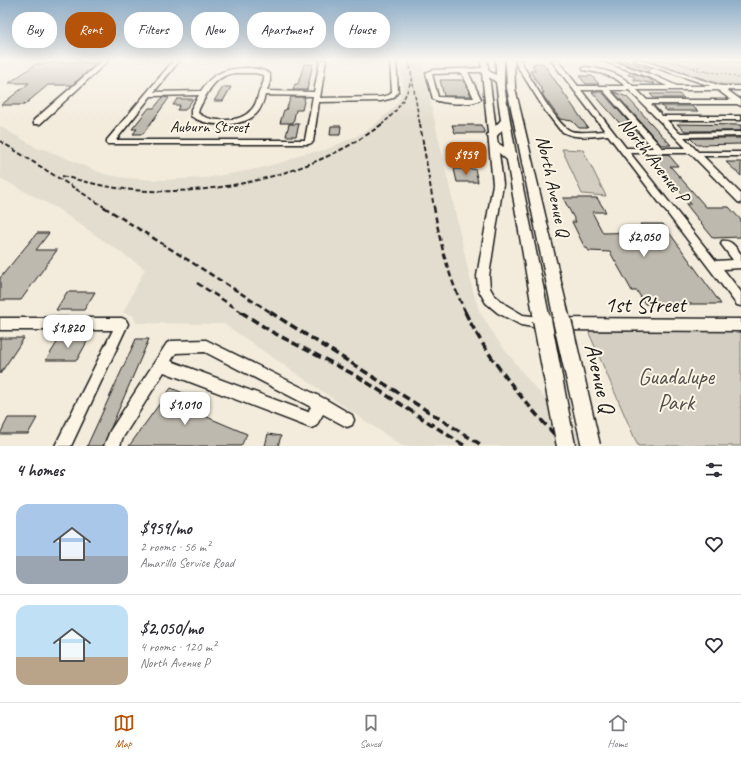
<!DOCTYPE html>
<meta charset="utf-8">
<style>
:root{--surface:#fff;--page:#f7f7f7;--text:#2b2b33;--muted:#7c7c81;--line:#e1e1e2;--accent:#b45309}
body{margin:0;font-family:Caveat,sans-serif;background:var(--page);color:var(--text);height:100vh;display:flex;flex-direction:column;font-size:15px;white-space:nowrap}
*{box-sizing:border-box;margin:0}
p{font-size:13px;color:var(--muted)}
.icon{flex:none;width:22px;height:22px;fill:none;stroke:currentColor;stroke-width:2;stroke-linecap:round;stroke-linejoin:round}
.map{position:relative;height:446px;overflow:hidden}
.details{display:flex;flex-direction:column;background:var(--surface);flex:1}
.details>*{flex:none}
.guide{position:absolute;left:12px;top:12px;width:400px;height:36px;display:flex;gap:8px}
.price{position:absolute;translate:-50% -34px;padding:0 9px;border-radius:8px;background:#fff;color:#222;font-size:13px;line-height:26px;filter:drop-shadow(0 1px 2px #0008)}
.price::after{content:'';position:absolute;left:50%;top:24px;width:12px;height:9px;margin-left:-6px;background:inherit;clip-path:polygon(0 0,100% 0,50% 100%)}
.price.current{background:var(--accent);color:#fff}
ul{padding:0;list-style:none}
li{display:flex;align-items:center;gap:12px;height:100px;padding:0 16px}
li+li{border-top:1px solid var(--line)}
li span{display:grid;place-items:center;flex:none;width:112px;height:80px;border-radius:12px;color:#555}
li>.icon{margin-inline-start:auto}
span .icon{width:48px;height:48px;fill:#fffc;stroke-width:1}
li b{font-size:17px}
h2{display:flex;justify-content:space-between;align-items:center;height:48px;padding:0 16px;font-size:17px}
.pill{padding:0 14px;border-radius:16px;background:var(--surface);box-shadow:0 4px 16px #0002;font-size:14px;line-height:36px}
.pill.current{background:var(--accent);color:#fff}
.dock{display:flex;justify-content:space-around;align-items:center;height:56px;border-top:1px solid var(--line);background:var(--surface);font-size:11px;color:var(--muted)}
.dock a{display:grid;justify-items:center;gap:2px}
.dock .current{color:var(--accent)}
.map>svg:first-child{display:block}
.built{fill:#e3ddcf}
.green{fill:#d3cec1;stroke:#78756e}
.building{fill:#beb9ae;stroke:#1c1c1c}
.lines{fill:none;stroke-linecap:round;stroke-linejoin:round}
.minor-casing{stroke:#1c1c1c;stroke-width:3}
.major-casing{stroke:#1c1c1c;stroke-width:3}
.path{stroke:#1c1c1c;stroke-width:1;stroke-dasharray:2 2;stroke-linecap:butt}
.minor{fill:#fcf5e5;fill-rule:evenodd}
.major{fill:#fcf5e5;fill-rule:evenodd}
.rail-far3{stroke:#1c1c1c;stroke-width:1.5;stroke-dasharray:4 2;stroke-linecap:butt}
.rail-far2{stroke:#1c1c1c;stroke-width:2;stroke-dasharray:5 2.5;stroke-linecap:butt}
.rail-far1{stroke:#1c1c1c;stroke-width:2.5;stroke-dasharray:6 3.5;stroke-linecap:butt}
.rail{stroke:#1c1c1c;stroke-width:3.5;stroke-dasharray:8 4;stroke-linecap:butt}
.major-bridge-casing{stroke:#1c1c1c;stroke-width:21;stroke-linecap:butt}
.major-bridge{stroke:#fcf5e5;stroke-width:18}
.labels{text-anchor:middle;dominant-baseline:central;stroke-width:4;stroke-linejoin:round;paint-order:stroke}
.far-street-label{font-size:16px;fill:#1c1c1c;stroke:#fcf5e5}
.street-label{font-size:19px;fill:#1c1c1c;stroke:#fcf5e5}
.near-street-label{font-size:23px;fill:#1c1c1c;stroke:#fcf5e5}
.near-park-label{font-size:23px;fill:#53514e;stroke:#fcf5e5}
</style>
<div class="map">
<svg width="741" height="446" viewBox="0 0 741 446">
<rect width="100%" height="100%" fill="#f3ecdd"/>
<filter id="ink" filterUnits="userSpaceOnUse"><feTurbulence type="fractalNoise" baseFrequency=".025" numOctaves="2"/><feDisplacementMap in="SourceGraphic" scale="8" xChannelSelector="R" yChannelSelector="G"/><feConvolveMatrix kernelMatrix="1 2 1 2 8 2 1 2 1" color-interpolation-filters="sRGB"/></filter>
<g filter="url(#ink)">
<path class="built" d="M401,60H421L472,287L479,311L498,341L531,383L568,424L591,446H402L224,324L136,323L133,315L123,313L145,269L56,208L0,178V126L39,149H44L104,174L126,178L157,180L205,178L252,170L287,161L301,154L325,150L361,134L373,126L391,110L398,102L403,89Z"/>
<path class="green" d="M643,60H741V86L724,85Z
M562,149L583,150L606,196L582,194Z
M590,331H741V446H638L589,333Z"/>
<path class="building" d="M620,60H623L651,69L647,72L617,61Z
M73,62L97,63L72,85H48L24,105H1L29,83H9L36,64Z
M534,63H543L588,128H579L572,121L560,119L544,97L542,93H544L530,71H536L532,65H535Z
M304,64H313L307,90H293L295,84H298Z
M630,72L650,79L655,84L634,80V76L628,75Z
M579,76H592L599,84H586Z
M440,80H464L471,96H444Z
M223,87H231L223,101H214Z
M592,92H602L650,146H640Z
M614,92L627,97L671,145H661Z
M650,94H679L684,98H654Z
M163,97L169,98L143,134H133L137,129H132L149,108H154Z
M291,97H305L302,110H296L293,123H280L284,110H286Z
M177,99H193L185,110H177L180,105H173Z
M661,106H692L698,111H667Z
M289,124H299L296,136H286Z
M677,124L741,125V131H685Z
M452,125H481L485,133H455Z
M331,126H341L340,135H330Z
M690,138H741V144L697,145Z
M646,154H668L678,166H670L706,207H729L741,220V237L713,238L686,204H691L678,189H675Z
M726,162H741V176Z
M454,169H475L478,182H457Z
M563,198H597L606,212H592L603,233L646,232L640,224H663L721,304H645L637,291H632L610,252L589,251L587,248H585L572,222H576Z
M37,233H49L36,250H57L21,300H0V278Z
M67,292H95L84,310H56Z
M0,338H24L0,374Z
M60,338H89L77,360H46Z
M136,339H149L103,446H87Z
M171,388L202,401L195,412L247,434L241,446H129Z
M8,418H37L28,434H0Z
M268,434L281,436L278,446H265Z"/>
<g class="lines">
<defs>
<path id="minor" d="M103,60H109L40,124H34V120Z
M174,60H180L154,92L201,91C205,85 209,79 216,75C229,67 258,65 270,74V81L267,91L314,92L320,60H326L320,98L381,97L389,95L392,92L390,60H396L398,92L393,98L381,101L319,102L313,142L309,144H107V140ZM234,73H255L264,75C265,82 261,87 259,93C257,98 256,106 251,110C241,123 210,123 198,113L199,109C208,92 213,77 234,73ZM199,95L191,109V116C206,127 242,128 256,114C261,109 263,102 265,95L313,96L305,140H116L151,96Z
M481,60H487L503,184L489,276L490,288L494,295L506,305L523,315L549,318L741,319V331L549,330L521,325L498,313L486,303L478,289L477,276L493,184L482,72H468L481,99C474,106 441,104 433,99L426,73L432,70L482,68ZM462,73L474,98L438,97L432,74Z
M516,60H522V64C531,78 557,126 571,131C581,134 594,131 605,131L551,60H557L578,86H625C613,74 599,73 583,70V68L585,67C604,69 619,73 633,86H667L651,78L600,60H608L655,76L677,86H711L633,60H641L721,86H741V90H727L741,100V106L737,104H651L662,116H741V120H667L679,133L741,132V136L684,137L698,152H741V156H703L741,194V203L738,202L690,153H630L716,261L733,260L721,244L722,241C731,239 736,248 741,254V268L723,269L741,292V306L737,305L608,135C593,136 573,140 560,130L546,112L516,64ZM581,90H603L653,148H626ZM610,90H629L686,148H662ZM637,90H718L731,100H647Z
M0,318H122L126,320L128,324L71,446H55L113,330H0Z
M206,340L325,399L352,415L354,420L352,425L347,427L323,414L316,426L311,428L164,372L122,439L120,446H104L110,431L167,343L172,341ZM205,352L311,407L308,412L171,361L176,353Z"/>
<path id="major" d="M496,60H504V86L515,149L550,320L548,325L542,327L536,325L534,320L507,160L489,144L494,141L504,147L502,130L496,137H488L487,135L501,120L496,82L481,71L485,69L496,75Z
M506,60H514L515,88L570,320L568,325L562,327L556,325L554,320L507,88Z"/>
</defs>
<use href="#minor" class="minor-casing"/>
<use href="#major" class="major-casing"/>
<path class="path" d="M659,60L682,64L701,71L726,74L741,79
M727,60L741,64
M693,67H699
M705,69L709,73"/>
<use href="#minor" class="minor"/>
<use href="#major" class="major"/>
<path class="rail-far3" d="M409,60L420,125
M381,125C396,113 406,99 411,80"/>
<path class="rail-far2" d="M420,124L434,208
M0,141L106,208
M62,176C86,182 109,188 134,190C215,197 317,174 382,124"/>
<path class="rail-far1" d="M104,207L272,313
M434,207C440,244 449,279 466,313
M197,283L243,313"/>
<path class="rail" d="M241,312L272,332L357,376L465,446
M270,312L483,446
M465,312C490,363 527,405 565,446"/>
<defs>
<path id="major-bridge" d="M542,320L566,446
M562,320L591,446"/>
</defs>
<use href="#major-bridge" class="major-bridge-casing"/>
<use href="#major-bridge" class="major-bridge"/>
</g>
</g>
<linearGradient id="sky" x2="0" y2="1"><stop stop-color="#8faec9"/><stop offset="0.49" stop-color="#faf6f0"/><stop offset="1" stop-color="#faf6f0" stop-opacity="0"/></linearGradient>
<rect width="741" height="122" fill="url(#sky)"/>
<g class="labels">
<g class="far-street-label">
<text x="209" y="127">Auburn Street</text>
</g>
<g class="street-label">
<text transform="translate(654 160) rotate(52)">North Avenue P</text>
<text transform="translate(553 186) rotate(78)">North Avenue Q</text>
</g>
<g class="near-street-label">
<text x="645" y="304">1st Street</text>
<text transform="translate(600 378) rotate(77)">Avenue Q</text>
</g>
<g class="near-park-label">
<text x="676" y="376">Guadalupe<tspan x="676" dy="26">Park</tspan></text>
</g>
</g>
</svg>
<b class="price current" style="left:466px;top:176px">$959</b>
<b class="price" style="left:644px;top:258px">$2,050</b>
<b class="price" style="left:68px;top:349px">$1,820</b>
<b class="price" style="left:185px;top:426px">$1,010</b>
<div class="guide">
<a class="pill">Buy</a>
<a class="pill current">Rent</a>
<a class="pill">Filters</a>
<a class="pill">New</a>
<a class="pill">Apartment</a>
<a class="pill">House</a>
</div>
</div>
<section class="details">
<h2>4 homes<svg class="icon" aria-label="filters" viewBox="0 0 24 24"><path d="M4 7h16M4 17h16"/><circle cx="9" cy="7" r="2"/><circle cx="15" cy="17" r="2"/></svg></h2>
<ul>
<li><span style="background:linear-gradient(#a9c7e8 65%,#9aa5b1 0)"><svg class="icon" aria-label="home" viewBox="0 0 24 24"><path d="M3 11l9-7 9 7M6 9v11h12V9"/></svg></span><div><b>$959/mo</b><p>2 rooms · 56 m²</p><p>Amarillo Service Road</p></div><svg class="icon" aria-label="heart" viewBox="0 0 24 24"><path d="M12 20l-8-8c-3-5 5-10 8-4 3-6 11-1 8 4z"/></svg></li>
<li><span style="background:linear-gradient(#bfe0f5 65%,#b9a48a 0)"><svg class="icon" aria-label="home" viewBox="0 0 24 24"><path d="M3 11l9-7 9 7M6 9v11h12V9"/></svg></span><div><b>$2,050/mo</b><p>4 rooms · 120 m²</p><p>North Avenue P</p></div><svg class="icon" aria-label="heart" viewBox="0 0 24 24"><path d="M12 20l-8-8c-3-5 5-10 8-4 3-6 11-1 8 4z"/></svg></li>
</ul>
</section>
<nav class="dock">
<a class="current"><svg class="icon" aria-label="map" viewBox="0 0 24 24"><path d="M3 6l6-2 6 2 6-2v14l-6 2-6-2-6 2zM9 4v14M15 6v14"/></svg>Map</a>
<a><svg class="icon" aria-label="saved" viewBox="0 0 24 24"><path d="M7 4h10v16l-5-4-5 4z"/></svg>Saved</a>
<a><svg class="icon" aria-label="home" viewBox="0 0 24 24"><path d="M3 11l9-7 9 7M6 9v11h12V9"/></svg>Home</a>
</nav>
